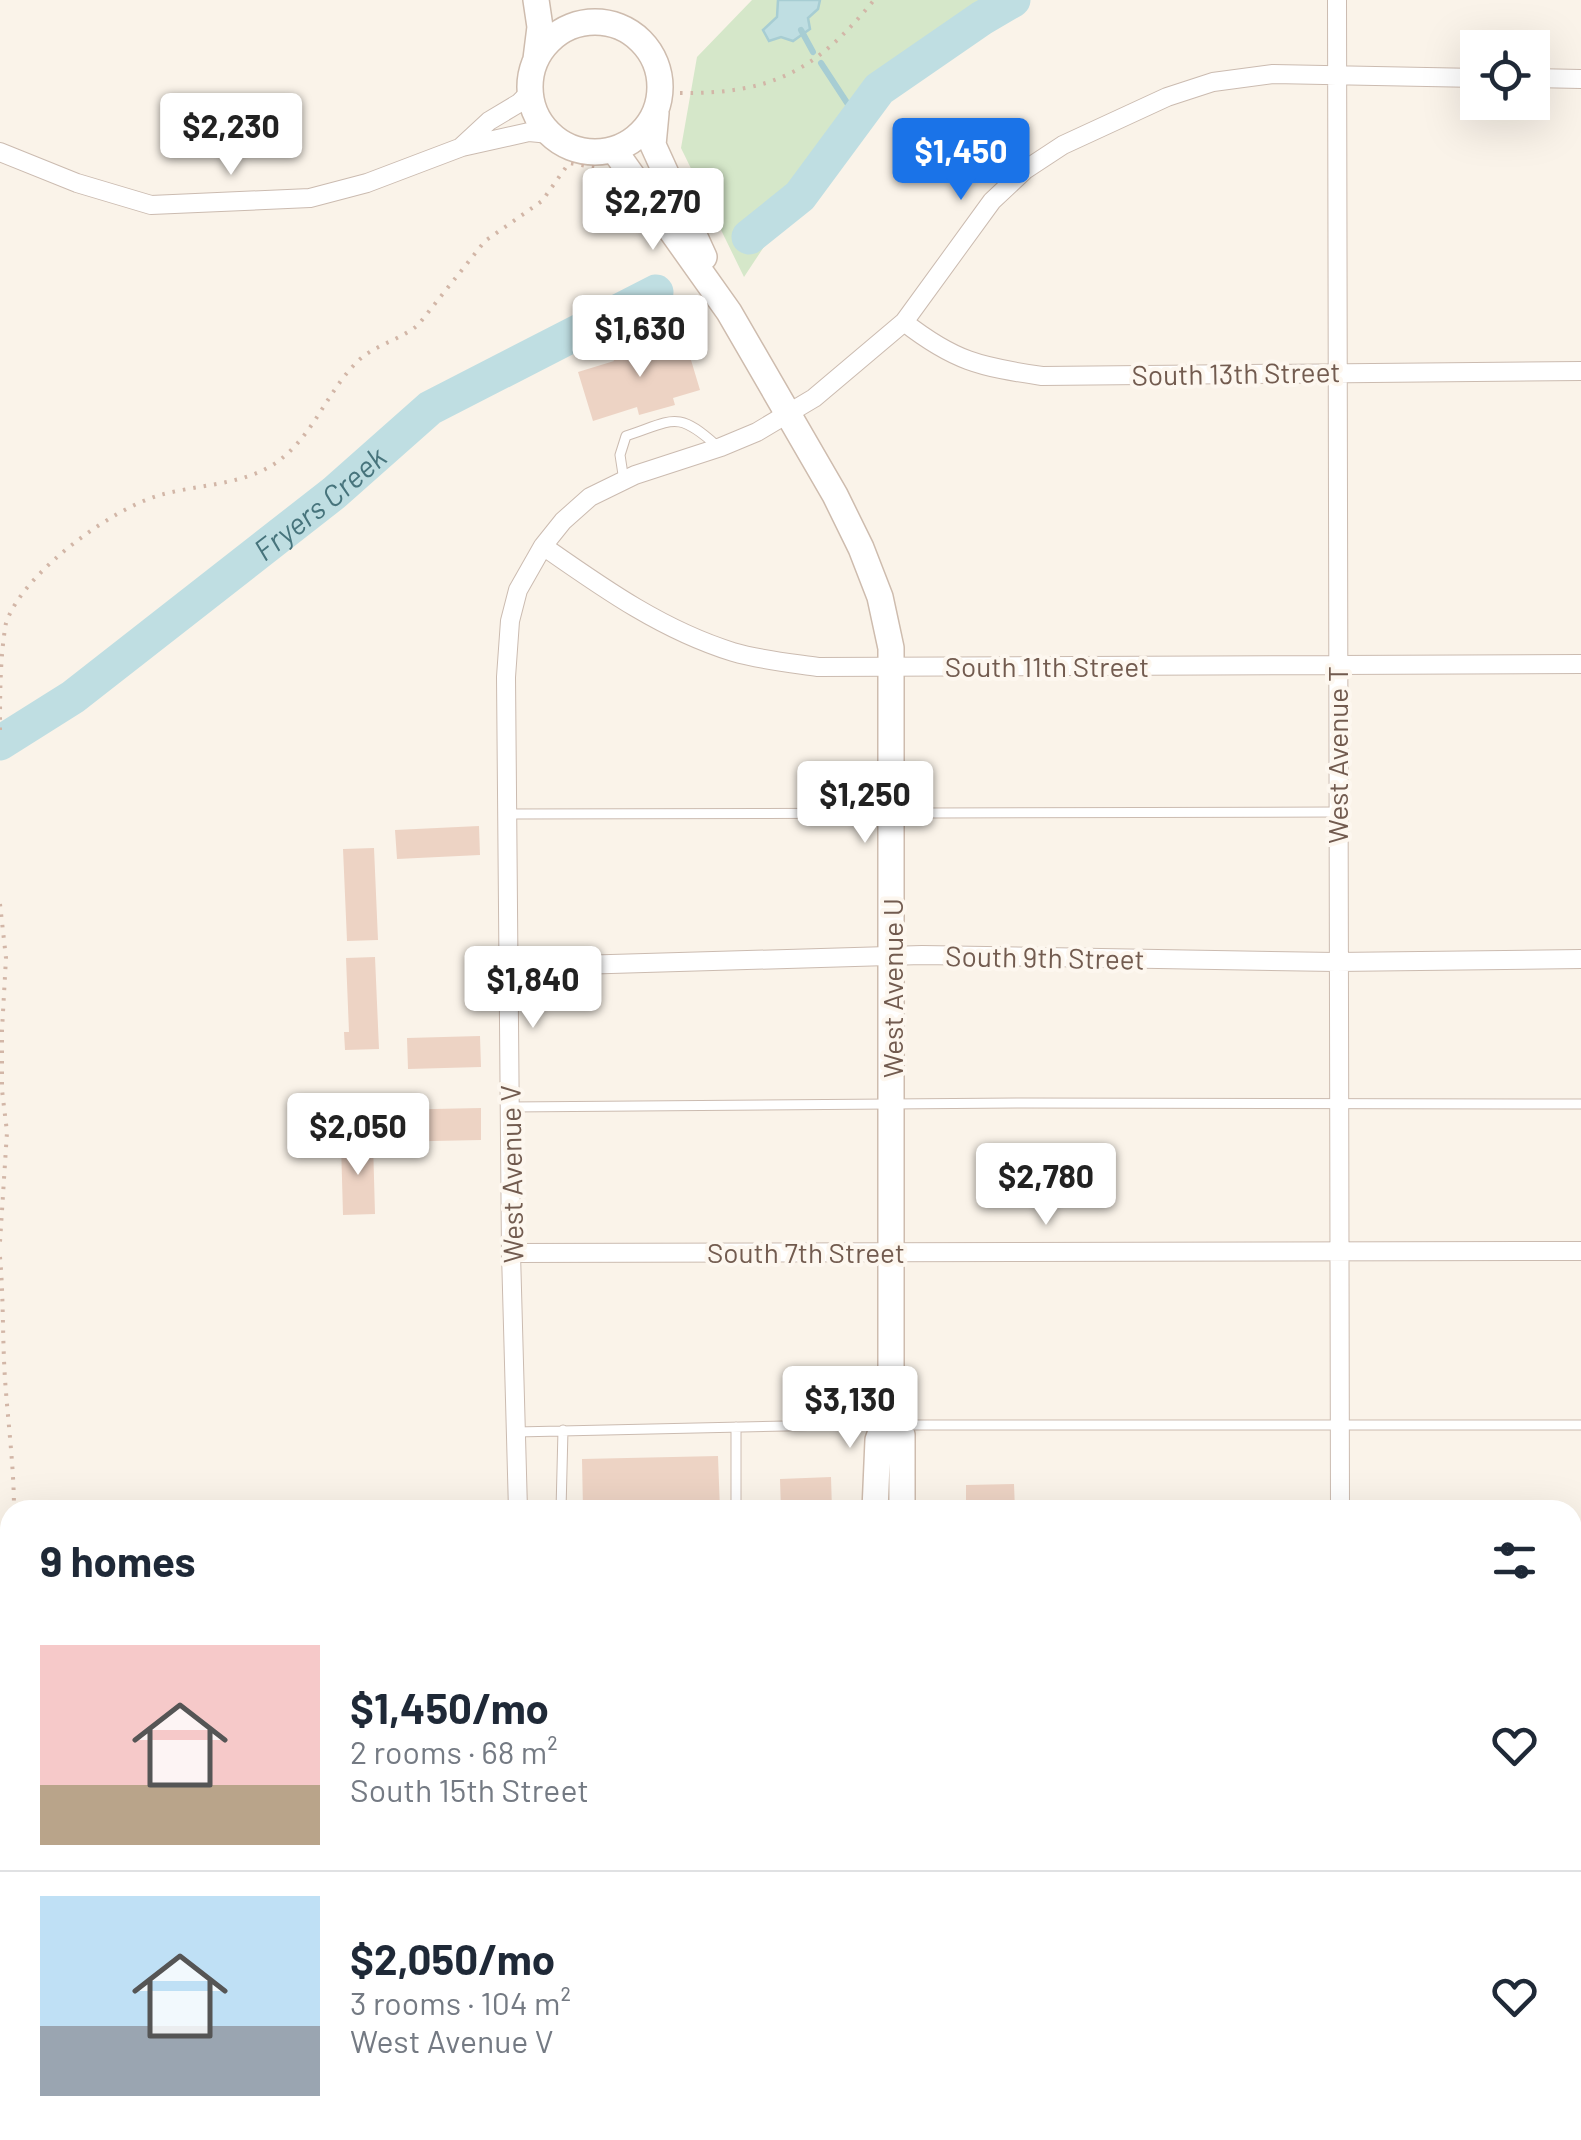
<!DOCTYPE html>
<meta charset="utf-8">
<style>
:root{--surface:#fff;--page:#f6f6f7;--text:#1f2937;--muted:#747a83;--line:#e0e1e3;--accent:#1a73e8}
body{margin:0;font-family:Barlow,sans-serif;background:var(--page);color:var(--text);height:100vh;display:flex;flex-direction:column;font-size:38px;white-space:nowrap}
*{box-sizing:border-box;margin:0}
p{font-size:32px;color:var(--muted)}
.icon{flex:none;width:55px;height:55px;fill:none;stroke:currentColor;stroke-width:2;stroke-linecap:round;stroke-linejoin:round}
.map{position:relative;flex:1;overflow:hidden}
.details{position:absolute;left:0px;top:1500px;width:1582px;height:640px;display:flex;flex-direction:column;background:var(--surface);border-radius:30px 30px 0 0;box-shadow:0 10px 40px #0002}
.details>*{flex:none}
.fabs{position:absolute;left:1460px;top:30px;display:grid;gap:20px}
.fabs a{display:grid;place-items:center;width:90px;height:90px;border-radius:0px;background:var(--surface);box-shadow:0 10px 40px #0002;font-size:50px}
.price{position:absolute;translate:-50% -85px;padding:0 22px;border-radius:10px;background:#fff;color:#222;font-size:32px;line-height:65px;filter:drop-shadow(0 2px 5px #0008)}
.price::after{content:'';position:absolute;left:50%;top:60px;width:30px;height:22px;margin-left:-15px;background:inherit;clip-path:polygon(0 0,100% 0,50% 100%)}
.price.current{background:var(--accent);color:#fff}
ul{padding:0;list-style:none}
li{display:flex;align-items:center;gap:30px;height:250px;padding:0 40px}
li+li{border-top:2px solid var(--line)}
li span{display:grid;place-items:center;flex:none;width:280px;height:200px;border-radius:0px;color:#555}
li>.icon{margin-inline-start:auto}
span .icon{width:120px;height:120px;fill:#fffc;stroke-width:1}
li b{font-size:42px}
h2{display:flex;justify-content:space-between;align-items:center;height:120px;padding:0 40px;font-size:42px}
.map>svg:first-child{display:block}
.commercial{fill:#f9e6de}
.education{fill:#f0e6f7}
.green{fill:#d5e7c9}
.water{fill:#bfdee2;stroke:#a7cdd3;stroke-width:2.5}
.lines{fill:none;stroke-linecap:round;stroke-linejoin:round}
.stream{stroke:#a7cdd3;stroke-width:6}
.river{stroke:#bfdee2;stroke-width:35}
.building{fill:#edd3c4}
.lane-casing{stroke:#cbbbb0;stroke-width:11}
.street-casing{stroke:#cbbbb0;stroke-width:20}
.secondary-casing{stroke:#cebcae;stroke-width:28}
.primary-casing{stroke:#d8d1ce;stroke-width:30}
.path{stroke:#d2b6a7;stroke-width:4;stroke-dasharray:2.5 8;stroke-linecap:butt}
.lane{stroke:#fff;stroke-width:9}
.street{stroke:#fff;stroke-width:18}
.secondary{stroke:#fff;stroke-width:25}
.primary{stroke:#f2d5a9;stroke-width:28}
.labels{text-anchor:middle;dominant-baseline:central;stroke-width:8;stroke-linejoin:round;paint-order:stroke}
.street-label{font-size:28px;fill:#725b4f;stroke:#fdf7ef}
.water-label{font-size:30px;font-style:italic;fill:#47747c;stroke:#fdf7ef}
</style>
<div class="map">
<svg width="1581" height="2140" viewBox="0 0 1581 2140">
<rect width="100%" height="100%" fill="#faf3e9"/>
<path class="commercial" d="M1572,1804H1581V2087H1573Z"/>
<path class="education" d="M0,1650H10V2130H489V2140H0Z"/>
<path class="green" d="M752,0H998L876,87L839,133L744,277L681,148L697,57Z"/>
<path class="water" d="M778,0H820L818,9L808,18L810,29L793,41L781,37L769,41L763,30L777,17Z"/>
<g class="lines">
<path class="stream" d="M801,30L813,52
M821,63L857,118"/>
<g class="river">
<path d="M749,237L800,196L879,89L982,18L1013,0"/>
<path id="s1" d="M0,743L73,697L334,493L430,408L656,292"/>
</g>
</g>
<path class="building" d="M685,340L700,390L673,398L675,405L639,415L637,407L593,421L578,372L614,361L611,354L646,343L649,351Z
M479,826L480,855L397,859L395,830Z
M374,848L378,940L347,941L343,849Z
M375,957L379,1049L345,1050L344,1032H349L346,958Z
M480,1036L481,1067L408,1069L407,1038Z
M481,1108V1140L386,1142L385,1110Z
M373,1142L375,1214L343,1215L341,1143Z
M718,1456L720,1510H583L582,1459Z
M831,1477L832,1510H781L780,1479Z
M1014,1484L1015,1510H966V1485Z
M1572,1820H1581L1580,2072H1572Z"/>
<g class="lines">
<defs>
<path id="lane" d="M624,481L620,455L626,436C674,420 677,410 717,446
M507,814L1337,812
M510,1107L1017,1103L1581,1104
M901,1425H1581
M736,1427V1510
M516,1432L878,1424
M561,1510L563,1430"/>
<path id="street" d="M1337,0L1340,1510
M1532,78L1581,79
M462,146L489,121L519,103L530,92
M0,152L77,183L151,205L310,198L367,183L462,147L529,132L550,134
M904,322C954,361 980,367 1042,376L1581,371
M543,546C603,588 662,630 733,652C760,660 790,663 818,667L1581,664
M509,967L922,955L1336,962L1581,959
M511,1253L1581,1251
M518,1510L511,1253L506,677L510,621L518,590L543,546L563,521L590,497L635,475L721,447L757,432L814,398L904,322L992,201L1025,170L1063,145L1167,97L1213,82L1273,74L1478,78"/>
<path id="secondary" d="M536,0L540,27L536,59
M530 87a65 65 0 1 1 130 0a65 65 0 1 1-130 0Z
M656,113L653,145L704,257
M614,150L729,312L835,495L861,548L880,597L891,648V1404L878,1440L875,1510
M891,1404L902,1435V1510
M1572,1607H1581
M0,1611H10"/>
<path id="primary" d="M199,2130L219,2139L394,2131L1024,2130
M1074,2130L1581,2132
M117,2140L183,2130"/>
</defs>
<use href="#lane" class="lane-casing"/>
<use href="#street" class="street-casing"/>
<use href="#secondary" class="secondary-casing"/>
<use href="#primary" class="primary-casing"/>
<path class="path" d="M680,93C772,94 816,71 874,0
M0,730C0,696 0,656 6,623C23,573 111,509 160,495C196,485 239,485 271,466C313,440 326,391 359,360C375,345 400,340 418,325L485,241L542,201L569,163L598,168
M0,904L6,958L2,1030V1090L7,1132L0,1242
M0,1257C4,1302 2,1347 6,1392C9,1431 14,1470 14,1510
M0,1859H10"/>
<use href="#lane" class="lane"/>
<use href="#street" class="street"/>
<use href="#secondary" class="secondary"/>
<use href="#primary" class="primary"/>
</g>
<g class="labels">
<g class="street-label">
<text transform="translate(1236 373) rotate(-1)">South 13th Street</text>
<text x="1047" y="666">South 11th Street</text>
<text transform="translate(1337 755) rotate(-90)">West Avenue T</text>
<text transform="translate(1045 957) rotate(1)">South 9th Street</text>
<text transform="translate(892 988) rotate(-90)">West Avenue U</text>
<text transform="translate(511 1174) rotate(-91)">West Avenue V</text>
<text x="806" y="1252">South 7th Street</text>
</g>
<g class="water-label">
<text stroke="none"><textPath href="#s1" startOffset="400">Fryers Creek</textPath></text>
</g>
</g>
</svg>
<div class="fabs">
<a><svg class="icon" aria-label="locate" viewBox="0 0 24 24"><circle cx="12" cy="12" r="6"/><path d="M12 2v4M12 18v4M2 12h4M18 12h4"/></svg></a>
</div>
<b class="price" style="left:231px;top:178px">$2,230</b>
<b class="price current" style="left:961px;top:203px">$1,450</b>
<b class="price" style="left:653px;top:253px">$2,270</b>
<b class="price" style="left:640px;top:380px">$1,630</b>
<b class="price" style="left:865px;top:846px">$1,250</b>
<b class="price" style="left:533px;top:1031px">$1,840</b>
<b class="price" style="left:358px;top:1178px">$2,050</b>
<b class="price" style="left:1046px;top:1228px">$2,780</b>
<b class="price" style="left:850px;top:1451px">$3,130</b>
<section class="details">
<h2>9 homes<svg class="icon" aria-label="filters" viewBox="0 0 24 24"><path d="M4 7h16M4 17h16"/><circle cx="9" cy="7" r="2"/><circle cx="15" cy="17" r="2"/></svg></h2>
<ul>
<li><span style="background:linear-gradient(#f6c9c9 70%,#b9a48a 0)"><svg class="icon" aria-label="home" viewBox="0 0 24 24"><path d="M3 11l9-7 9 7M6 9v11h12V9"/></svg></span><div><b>$1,450/mo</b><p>2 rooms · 68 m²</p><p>South 15th Street</p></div><svg class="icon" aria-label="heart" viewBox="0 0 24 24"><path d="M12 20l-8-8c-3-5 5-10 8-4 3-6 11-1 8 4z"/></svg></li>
<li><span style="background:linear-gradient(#bfe0f5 65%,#9aa5b1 0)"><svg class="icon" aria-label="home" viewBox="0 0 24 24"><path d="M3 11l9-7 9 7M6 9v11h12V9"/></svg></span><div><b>$2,050/mo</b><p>3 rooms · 104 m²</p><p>West Avenue V</p></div><svg class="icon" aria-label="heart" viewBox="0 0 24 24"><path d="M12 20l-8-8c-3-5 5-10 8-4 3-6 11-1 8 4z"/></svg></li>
</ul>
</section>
</div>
